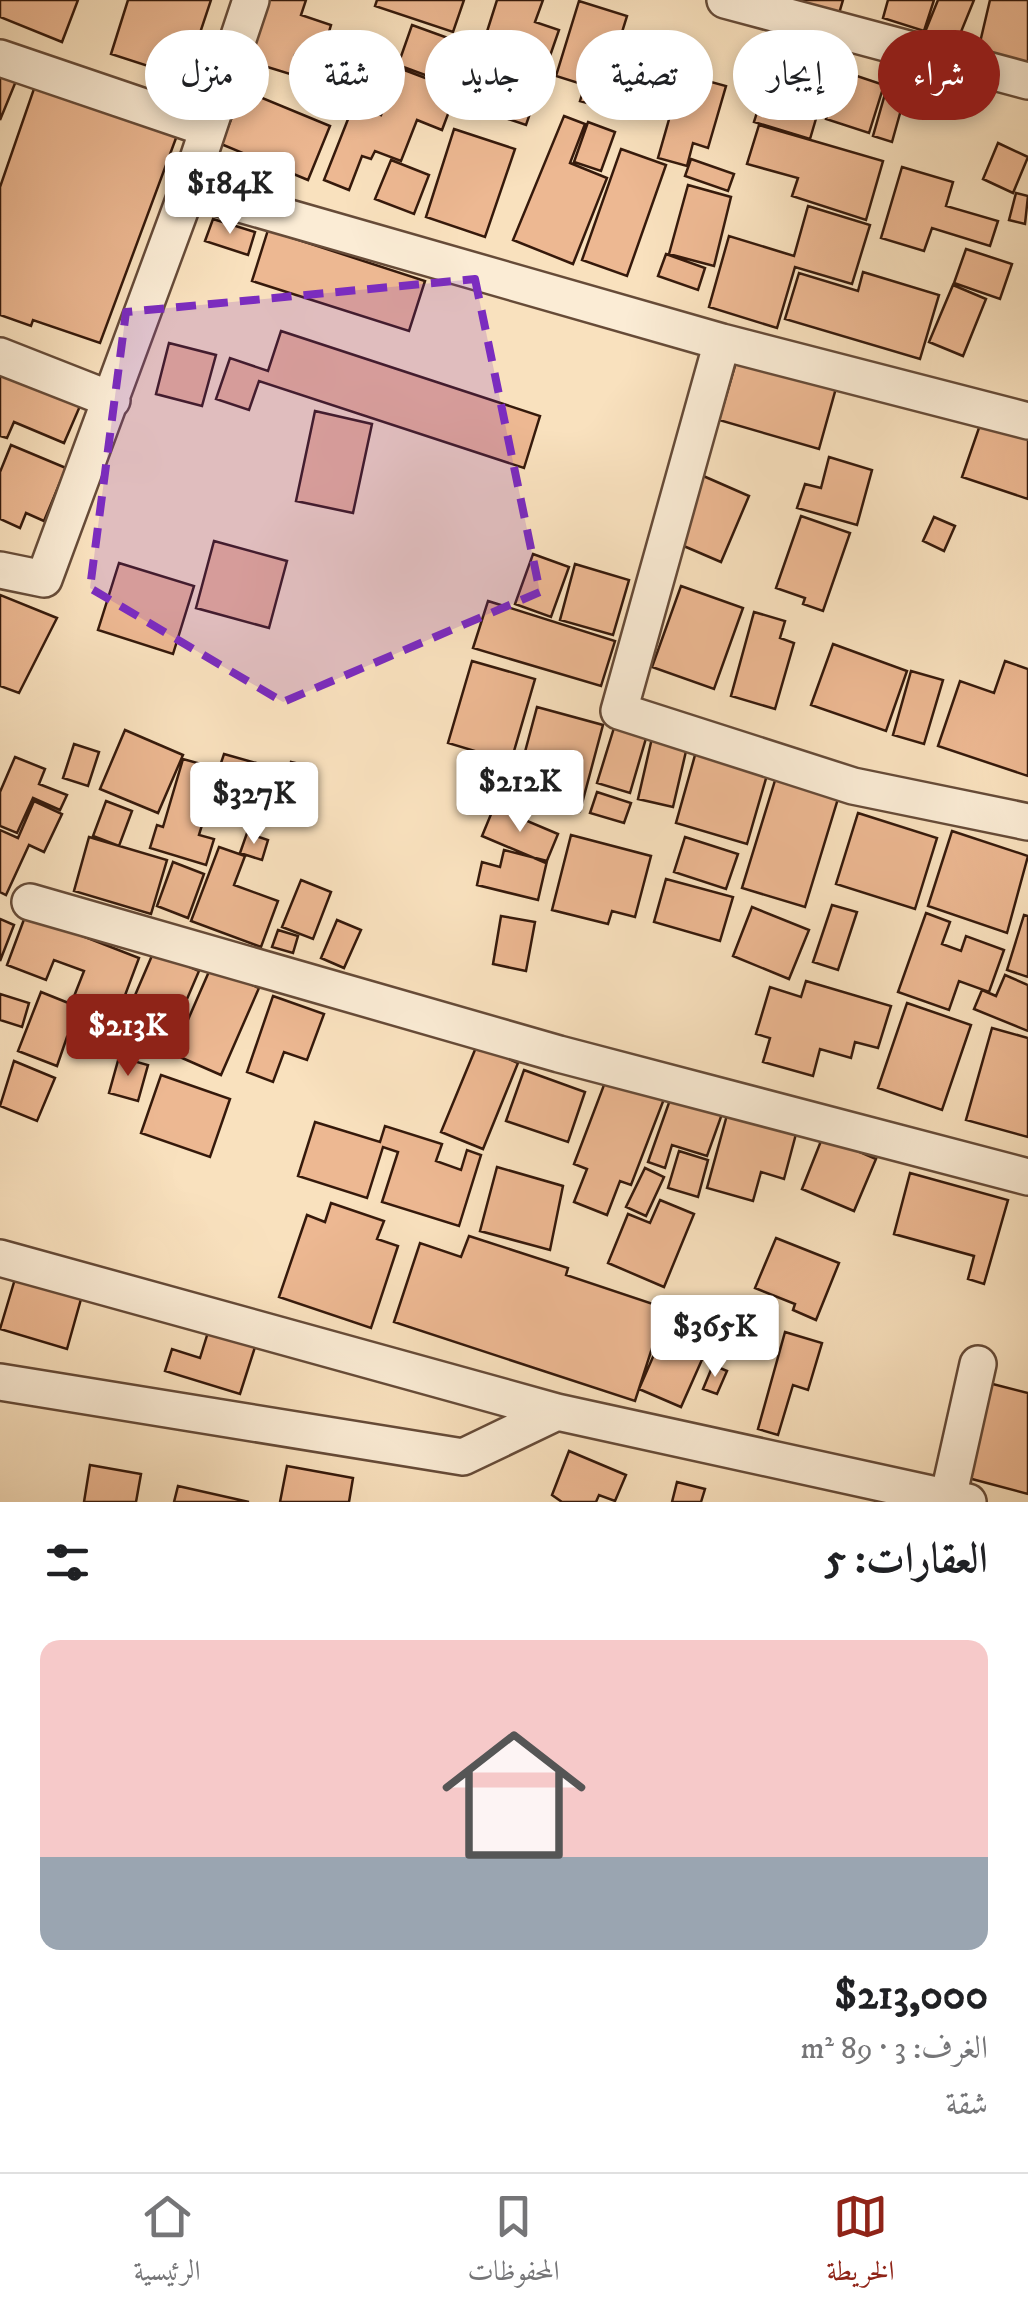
<!DOCTYPE html>
<html lang="ar">
<meta charset="utf-8">
<style>
:root{--surface:#fff;--page:#f6f6f6;--text:#202124;--muted:#757577;--line:#e0e0e0;--accent:#8f2418}
body{margin:0;font-family:"IM FELL DW Pica",Amiri,serif;background:var(--page);color:var(--text);direction:rtl;height:100vh;display:flex;flex-direction:column;font-size:38px;white-space:nowrap}
*{box-sizing:border-box;margin:0}
p{font-size:32px;color:var(--muted)}
.icon{flex:none;width:55px;height:55px;fill:none;stroke:currentColor;stroke-width:2;stroke-linecap:round;stroke-linejoin:round}
.map{position:relative;height:1502px;overflow:hidden;direction:ltr}
.drawer{display:flex;flex-direction:column;background:var(--surface);flex:1}
.drawer>*{flex:none}
.hud{position:absolute;left:30px;top:30px;width:970px;height:90px;direction:rtl;display:flex;gap:20px}
.price{position:absolute;translate:-50% -85px;padding:0 22px;border-radius:10px;background:#fff;color:#222;font-size:32px;line-height:65px;filter:drop-shadow(0 2px 5px #0008)}
.price::after{content:'';position:absolute;left:50%;top:60px;width:30px;height:22px;margin-left:-15px;background:inherit;clip-path:polygon(0 0,100% 0,50% 100%)}
.price.selected{background:var(--accent);color:#fff}
ul{padding:0;list-style:none}
li{display:grid;align-content:center;gap:20px;height:530px;padding:0 40px}
li span{display:grid;place-items:center;height:310px;border-radius:20px;color:#555}
li>.icon{margin-inline-start:auto}
span .icon{width:180px;height:180px;fill:#fffc;stroke-width:1}
li b{font-size:42px}
h2{display:flex;justify-content:space-between;align-items:center;height:120px;padding:0 40px;font-size:42px}
.chip{padding:0 35px;border-radius:45px;background:var(--surface);box-shadow:0 5px 15px #0003;font-size:35px;line-height:90px}
.chip.selected{background:var(--accent);color:#fff}
.dock{display:flex;justify-content:space-around;align-items:center;height:140px;border-top:2px solid var(--line);background:var(--surface);font-size:28px;color:var(--muted)}
.dock a{display:grid;justify-items:center;gap:5px}
.dock .selected{color:var(--accent)}
.map>svg:first-child{display:block}
.building{fill:#edb892;stroke:#35190b;stroke-width:2.5}
.lines{fill:none;stroke-linecap:round;stroke-linejoin:round}
.minor-casing{stroke:#664b38;stroke-width:40}
.minor{stroke:#fbecd5;stroke-width:35}
.marked{fill:#7b2cbf;fill-opacity:0.2;stroke:#7b2cbf;stroke-width:8;stroke-dasharray:20 12;stroke-linejoin:round}
</style>
<div class="map">
<svg width="1028" height="1502" viewBox="0 0 1028 1502">
<rect width="100%" height="100%" fill="#f9e1be"/>
<filter id="stains"><feTurbulence type="fractalNoise" baseFrequency=".002" numOctaves="4"/><feColorMatrix values="0 0 0 0 .2 0 0 0 0 .09 0 0 0 0 .02 0 0 0 .5 -.17"/></filter>
<radialGradient id="worn" r=".72"><stop offset=".6" stop-color="#630" stop-opacity="0"/><stop offset="1" stop-color="#630" stop-opacity=".3"/></radialGradient>
<path class="building" d="M0,0H78L62,42L0,17Z
M128,0H211L185,78L111,54Z
M266,0H306L301,15L331,25L320,62L295,55L290,74L248,61Z
M377,0H464L453,32L375,6Z
M497,0H543L535,22L559,30L526,125L464,104Z
M783,0H843L838,17Z
M888,0H934L924,31L883,18Z
M938,0H974L954,49L923,37Z
M990,0H1028V63L978,51Z
M579,1L627,16L599,106L580,101L585,85L556,76Z
M412,25L459,42L444,82L398,65Z
M647,32L683,39L678,66L641,59Z
M624,59L653,67L646,91L618,83Z
M773,61L828,78L810,139L754,122Z
M399,68L457,90L442,130L417,120L401,161L375,151L371,159L362,156L349,190L324,180L354,104L381,115Z
M842,71L884,85L869,133L826,119Z
M682,74L726,86L708,148L693,143L687,166L658,158Z
M0,75L16,81L0,120Z
M37,80L179,130L100,343L33,320L31,326L0,315V187Z
M887,87L906,92L892,142L873,136Z
M243,90L330,126L308,180L221,144Z
M564,116L585,124L570,163L607,178L573,264L513,240Z
M588,122L615,132L601,171L574,162Z
M759,125L883,161L866,220L792,196L798,178L747,164Z
M454,129L515,149L485,237L426,217Z
M998,143L1028,157L1013,193L983,179Z
M621,149L666,165L627,276L582,260Z
M691,159L734,174L728,191L685,176Z
M391,160L429,175L414,214L375,199Z
M902,167L953,182L946,206L998,221L990,246L932,228L924,251L881,238Z
M688,185L731,197L714,266L669,254Z
M1016,193L1028,196L1025,224L1009,220Z
M808,206L870,225L852,284L795,267L777,328L709,307L729,236L794,256Z
M213,219L255,232L248,255L205,241Z
M268,230L425,281L409,331L252,281Z
M966,249L1012,264L1000,299L954,283Z
M666,254L705,268L698,290L658,276Z
M863,272L939,295L920,359L785,319L799,273L858,291Z
M953,285L986,299L963,356L929,342Z
M281,331L540,416L524,468L259,381L249,410L216,399L230,358L268,371Z
M169,343L216,355L202,406L156,394Z
M737,359L836,388L819,449L719,420Z
M0,373L80,406L64,443L14,422L7,438L0,436Z
M315,411L372,424L353,513L296,501Z
M981,422L1028,438V499L962,477Z
M11,445L66,468L44,521L26,513L20,528L0,519V472Z
M829,457L872,470L857,525L797,508L805,484L821,488Z
M701,475L749,496L721,562L672,541Z
M801,516L850,533L823,611L803,604L805,598L776,588Z
M934,517L955,526L944,551L923,541Z
M214,541L287,561L269,628L196,608Z
M533,554L569,567L551,617L515,604Z
M119,563L194,586L173,654L98,630Z
M575,564L629,580L613,635L560,620Z
M681,586L743,608L714,689L652,667Z
M0,595L57,618L19,693L0,686Z
M488,601L615,641L601,686L473,648Z
M754,612L785,621L780,638L794,643L775,709L731,696Z
M833,644L907,671L886,731L811,705Z
M472,661L535,679L498,806L472,798L485,754L448,743Z
M1005,661L1028,669V776L938,746L960,681L994,693Z
M911,671L943,680L924,744L893,735Z
M537,707L603,725L580,811L514,793Z
M617,718L649,728L630,793L597,783Z
M125,730L183,755L158,813L100,789Z
M652,738L687,747L673,807L638,799Z
M74,744L99,752L88,786L63,778Z
M697,748L769,768L747,844L676,823Z
M224,754L281,770L270,806L213,789L199,835L214,839L206,865L150,848L157,825L163,827L183,759L219,769Z
M15,757L45,769L39,784L67,795L60,810L33,798L17,833L0,826V792Z
M291,762L312,767L305,797L284,793Z
M777,774L840,792L805,907L742,888Z
M597,792L631,803L624,823L590,813Z
M34,801L62,814L44,852L29,845L6,895L0,892V830L18,838Z
M106,801L132,811L119,846L93,836Z
M494,807L558,834L546,863L482,836Z
M858,813L937,838L915,909L836,884Z
M952,831L1028,856L1007,933L928,906Z
M247,833L268,840L262,860L240,853Z
M571,835L651,856L635,917L612,911L608,924L552,910Z
M89,837L167,860L151,914L74,891Z
M685,837L738,854L726,889L674,872Z
M219,847L245,856L234,885L278,901L261,947L191,921Z
M504,850L547,861L538,900L477,885L482,862L500,867Z
M173,862L204,874L188,918L157,906Z
M666,879L733,897L720,941L654,922Z
M301,880L331,892L313,939L282,927Z
M832,905L857,912L838,970L813,962Z
M752,907L809,930L789,979L733,956Z
M926,913L950,922L942,944L961,951L966,936L1004,950L989,992L959,981L949,1010L898,992Z
M26,914L139,958L115,1022L120,1025L109,1054L67,1037L57,1066L18,1051L41,992L71,1004L84,971L54,960L46,980L7,965Z
M1024,915L1028,916V977L1007,970Z
M501,916L535,922L526,971L493,964Z
M0,919L14,925L0,961Z
M337,920L361,930L344,968L321,958Z
M278,930L298,936L293,953L272,947Z
M154,951L199,971L178,1020L163,1013L154,1034L124,1021Z
M211,967L259,988L221,1075L173,1054Z
M1005,975L1028,985V1031L974,1009L982,990L996,996Z
M806,981L891,1006L878,1048L855,1042L851,1058L820,1049L813,1076L763,1062L770,1038L756,1034L770,987L801,997Z
M0,994L29,1003L22,1027L0,1020Z
M273,996L324,1014L307,1060L284,1052L273,1082L247,1072Z
M907,1003L971,1025L942,1110L878,1088Z
M992,1028L1028,1038V1137L966,1120Z
M477,1045L518,1063L483,1149L441,1132Z
M119,1057L148,1065L138,1101L109,1093Z
M14,1061L55,1078L37,1121L0,1106Z
M524,1070L585,1092L568,1142L506,1121Z
M161,1075L230,1099L210,1157L141,1133Z
M607,1077L664,1099L631,1185L620,1181L607,1215L574,1202L587,1169L574,1164Z
M671,1097L722,1114L707,1156L672,1145L665,1168L648,1162Z
M727,1115L796,1134L784,1179L761,1172L753,1201L707,1188Z
M315,1122L380,1142L385,1126L442,1144L436,1161L461,1170L467,1150L481,1155L459,1226L382,1202L398,1152L383,1147L367,1198L298,1176Z
M823,1136L876,1159L854,1211L802,1189Z
M679,1151L708,1160L698,1197L668,1188Z
M497,1167L563,1186L550,1250L480,1231Z
M645,1168L664,1177L646,1216L626,1207Z
M910,1173L1008,1200L984,1284L968,1279L974,1256L894,1234Z
M660,1200L694,1214L664,1287L608,1263L628,1214L650,1223Z
M331,1203L384,1221L377,1239L398,1246L371,1328L279,1297L307,1215L325,1222Z
M469,1236L568,1268L566,1275L665,1308L635,1401L394,1322L420,1243L461,1257Z
M776,1238L839,1263L816,1320L793,1310L795,1304L755,1288Z
M15,1279L81,1299L67,1349L0,1329Z
M687,1304L720,1319L681,1407L639,1389L669,1320L679,1324Z
M725,1311L774,1327L769,1343L720,1327Z
M209,1329L256,1344L240,1394L165,1371L172,1349L200,1358Z
M785,1332L822,1343L808,1390L793,1385L778,1435L758,1429Z
M713,1365L727,1371L717,1394L703,1389Z
M981,1381L1028,1393V1494L957,1475Z
M569,1451L626,1475L615,1501L599,1495L596,1502H562L552,1495Z
M90,1465L141,1474L136,1502H84Z
M287,1466L353,1478L349,1502H280Z
M677,1482L705,1489L701,1502H672Z
M178,1486L249,1502H174Z"/>
<g class="lines">
<defs>
<path id="minor" d="M725,0L1028,81
M0,58L206,128
M188,189L722,342L1028,421
M722,342L619,711L853,786L1028,822
M0,356L112,400
M0,570L44,579L188,189L251,0
M30,902L559,1054L1028,1177
M0,1258L557,1412L968,1502
M0,1382L463,1457L557,1412
M948,1498L978,1364"/>
</defs>
<use href="#minor" class="minor-casing"/>
<use href="#minor" class="minor"/>
</g>
<path class="marked" d="M475,279L540,592L283,702L90,588L126,312Z"/>
<rect width="100%" height="100%" filter="url(#stains)"/>
<rect width="100%" height="100%" fill="url(#worn)"/>
</svg>
<b class="price" style="left:230px;top:237px">$184K</b>
<b class="price" style="left:520px;top:835px">$212K</b>
<b class="price" style="left:254px;top:847px">$327K</b>
<b class="price selected" style="left:128px;top:1079px">$213K</b>
<b class="price" style="left:715px;top:1380px">$365K</b>
<div class="hud">
<a class="chip selected">شراء</a>
<a class="chip">إيجار</a>
<a class="chip">تصفية</a>
<a class="chip">جديد</a>
<a class="chip">شقة</a>
<a class="chip">منزل</a>
</div>
</div>
<section class="drawer">
<h2>العقارات: 5<svg class="icon" aria-label="filters" viewBox="0 0 24 24"><path d="M4 7h16M4 17h16"/><circle cx="9" cy="7" r="2"/><circle cx="15" cy="17" r="2"/></svg></h2>
<ul>
<li><span style="background:linear-gradient(#f6c9c9 70%,#9aa5b1 0)"><svg class="icon" aria-label="home" viewBox="0 0 24 24"><path d="M3 11l9-7 9 7M6 9v11h12V9"/></svg></span><div><b>$213,000</b><p>الغرف: 3 · 89 m²</p><p>شقة</p></div></li>
</ul>
</section>
<nav class="dock">
<a class="selected"><svg class="icon" aria-label="map" viewBox="0 0 24 24"><path d="M3 6l6-2 6 2 6-2v14l-6 2-6-2-6 2zM9 4v14M15 6v14"/></svg>الخريطة</a>
<a><svg class="icon" aria-label="saved" viewBox="0 0 24 24"><path d="M7 4h10v16l-5-4-5 4z"/></svg>المحفوظات</a>
<a><svg class="icon" aria-label="home" viewBox="0 0 24 24"><path d="M3 11l9-7 9 7M6 9v11h12V9"/></svg>الرئيسية</a>
</nav>
